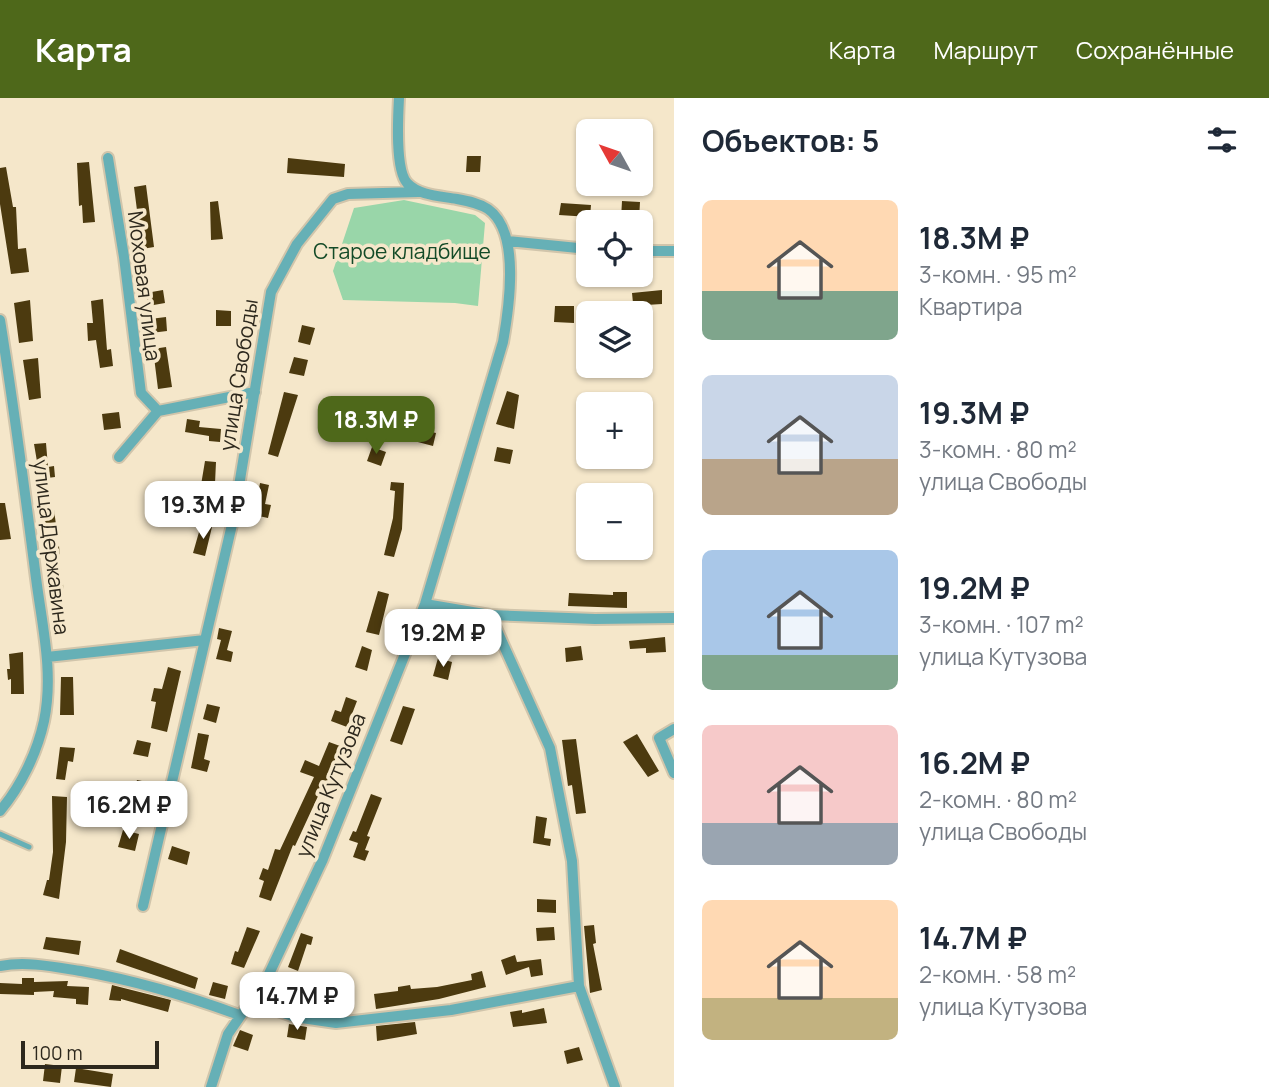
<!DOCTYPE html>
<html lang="ru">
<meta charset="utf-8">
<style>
:root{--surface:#fff;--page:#f2f2f3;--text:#1f2937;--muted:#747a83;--accent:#4e681a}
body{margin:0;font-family:Manrope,sans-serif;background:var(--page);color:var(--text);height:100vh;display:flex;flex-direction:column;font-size:26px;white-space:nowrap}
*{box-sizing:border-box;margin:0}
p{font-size:23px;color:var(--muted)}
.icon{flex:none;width:38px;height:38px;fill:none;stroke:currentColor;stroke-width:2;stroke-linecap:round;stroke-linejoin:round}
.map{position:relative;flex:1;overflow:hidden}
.drawer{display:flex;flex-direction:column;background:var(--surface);width:595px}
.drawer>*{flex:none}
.needle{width:46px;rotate:310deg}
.controls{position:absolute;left:576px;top:21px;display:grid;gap:14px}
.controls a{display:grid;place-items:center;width:77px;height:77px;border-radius:10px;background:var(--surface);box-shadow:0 2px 5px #0004;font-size:35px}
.scale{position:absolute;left:21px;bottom:18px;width:138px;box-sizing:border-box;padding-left:7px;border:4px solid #2d281d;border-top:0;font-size:19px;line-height:24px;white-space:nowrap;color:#2d281d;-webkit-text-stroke:5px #f5e7ca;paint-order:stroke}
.price{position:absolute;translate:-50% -60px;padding:0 16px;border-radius:14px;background:#fff;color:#222;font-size:23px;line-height:46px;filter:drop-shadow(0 2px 4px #0008)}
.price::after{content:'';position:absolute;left:50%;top:42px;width:21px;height:16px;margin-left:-10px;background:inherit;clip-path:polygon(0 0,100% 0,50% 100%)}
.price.current{background:var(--accent);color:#fff}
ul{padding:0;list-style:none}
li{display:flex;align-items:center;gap:21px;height:175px;padding:0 28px}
li span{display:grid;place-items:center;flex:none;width:196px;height:140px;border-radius:10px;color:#555}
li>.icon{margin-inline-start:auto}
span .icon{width:84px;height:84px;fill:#fffc;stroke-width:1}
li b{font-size:30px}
h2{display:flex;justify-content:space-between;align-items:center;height:84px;padding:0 28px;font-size:30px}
header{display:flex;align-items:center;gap:42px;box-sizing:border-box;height:98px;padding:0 35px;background:var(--accent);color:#fff}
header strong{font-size:33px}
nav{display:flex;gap:38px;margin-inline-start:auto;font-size:24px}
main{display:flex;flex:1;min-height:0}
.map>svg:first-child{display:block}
.green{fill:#99d6a9}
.building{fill:#4c3a0f}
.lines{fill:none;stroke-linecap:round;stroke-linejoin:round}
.service-casing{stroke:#d1c5ab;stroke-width:9}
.minor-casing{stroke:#d1c5ab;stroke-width:14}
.service{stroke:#66b0b6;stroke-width:5}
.minor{stroke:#66b0b6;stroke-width:10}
.labels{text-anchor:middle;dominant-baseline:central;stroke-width:7;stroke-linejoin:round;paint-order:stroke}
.park-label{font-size:21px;fill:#134a27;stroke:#f5e7ca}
.street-label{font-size:21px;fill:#2d281d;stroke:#f5e7ca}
</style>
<header>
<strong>Карта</strong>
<nav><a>Карта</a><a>Маршрут</a><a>Сохранённые</a></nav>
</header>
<main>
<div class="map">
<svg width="674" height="989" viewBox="0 0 674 989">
<rect width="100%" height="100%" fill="#f5e7ca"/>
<path class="green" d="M404,102L475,117L485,125L478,208L455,205L343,202L333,173L354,110Z"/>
<path class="building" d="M467,58H481L480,74H466Z
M288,60L345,66L344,79L287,75Z
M89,64L95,124L83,125L82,107L79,108L77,65Z
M6,69L13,109H16L18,151L26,150L29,174L11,176L0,106V70Z
M146,87L154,149L142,151L134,89Z
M218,103L223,141L211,142L210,104Z
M622,103L640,104L639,122L621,121Z
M561,105L591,107L590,119L559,117Z
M163,192L165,205L148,208L146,195Z
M662,192V206L646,207L647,215H634L632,195Z
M103,201L107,252L111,251L113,268L100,270L96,242L88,243L87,225H93L91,203Z
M30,202L33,243L19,245L14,205Z
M555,208H574V225L554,224Z
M216,212L231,213V228H216Z
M166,219L167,233L151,235L150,221Z
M302,227L315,230L310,247L298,244Z
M166,249L172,289L158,291L153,251Z
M294,259L308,262L304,278L289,275Z
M38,260L41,300L29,302L23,262Z
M507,293L519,297L514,331L496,326Z
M284,294L298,297L278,359L268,356Z
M119,314L121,330L104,332L102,316Z
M187,321L200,323L199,329L221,331L220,344L209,343V338L185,334Z
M417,330L436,335L433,348L414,343Z
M46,345L48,369L54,368L55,379L40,381L34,346Z
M372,349L386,354L381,368L367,363Z
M497,349L513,352L510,366L494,363Z
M205,363L216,364L214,407L203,406L205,388L201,387Z
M391,384L404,385L402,431L394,459L384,457L393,420L395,393L390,392Z
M260,385L269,387L265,406L271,407L268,420L254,417Z
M0,405H5L11,441L0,442Z
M54,412L57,434L46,436L42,413Z
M201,427L212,429L205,458L193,455Z
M59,448L60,460L56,461L58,487L63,486L64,501L51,502L47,450Z
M378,493L389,496L379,537L366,534Z
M613,494H627V510L568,508L569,495L613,497Z
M219,530L232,533L227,552L233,554L231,564L216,561L221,542L217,541Z
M665,539L666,554L646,555V550L630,551L629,543Z
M362,548L372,552L367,573L355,569Z
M581,548L583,562L566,564L565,550Z
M23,554L24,596H11V581L8,582L7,571H10L9,556Z
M438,560L452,564L448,582L433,578Z
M168,569L181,573L167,634L151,630L156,604L151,603L154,590L162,591Z
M61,579H73L74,617H60Z
M346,599L357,603L347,629L331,623L335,612L341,614Z
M207,606L220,609L216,625L203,621Z
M403,608L415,611L402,647L390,643Z
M198,635L209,637L204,661L210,663L207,674L191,670Z
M637,636L659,673L648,679L623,644Z
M576,641L586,715L576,716L572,687L568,688L562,642Z
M137,642L151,645L148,659L133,656Z
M329,644L340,648L327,684L325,683L295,748L293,747L271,803L259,799L264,783L259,781L263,770L268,772L275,751L280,752L314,679L300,674L305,662L319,668Z
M60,649L75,650L73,664L68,663L65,682L56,681Z
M137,682L152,685L146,716L128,712Z
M371,696L382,700L367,738L370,739L365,752L369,753L365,763L353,759L358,745L349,742L353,733L356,734Z
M52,698L67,699L66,744L59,801L43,797L47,782H49L53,754Z
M536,718L547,720L544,740L551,741L550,748L533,745Z
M123,732L139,736L135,753L118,749Z
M172,748L190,754L187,767L168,761Z
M537,801L556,802V815L537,814Z
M594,827L596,845L593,846L602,892L590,895L584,828Z
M247,829L260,833L244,870L231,866L235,853L238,854Z
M554,829L555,842L537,843L536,830Z
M301,835L313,839L311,847L307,846L298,873L288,869Z
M46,839L81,843L79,857L43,851Z
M120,851L198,880L195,891L116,864Z
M515,857L517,864L541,861L543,877L531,879L529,869L506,877L501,862Z
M482,873L486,889L439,901L376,911L374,896L398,893V889L410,887L411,891L437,889L472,882L471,876Z
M22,880H34V884L68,883L67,888L89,889L88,907L76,906V901L53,899L54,893L34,894V897L0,896V885L22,886Z
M213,884L228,888L225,901L209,897Z
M112,887L171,902L168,914L121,901V903L109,902Z
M305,894L322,896L321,909L305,908Z
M544,910L547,925L513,929L510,914L522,912V915Z
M415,924L417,936L377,943L376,928Z
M289,926L307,929L305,942L287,939Z
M240,932L253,937L248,953L233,948Z
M579,949L583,962L567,966L564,953Z
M45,966L62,968L60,985L43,983Z
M76,970L113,976L111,989L74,984Z"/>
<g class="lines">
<defs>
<path id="service" d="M0,736L29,749"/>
<path id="minor" d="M108,60L124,159L141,295L158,313
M507,143L588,151
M640,153H674
M0,222C14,308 25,394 36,480C42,527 54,575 44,623C37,655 21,688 0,713
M119,359L158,313L255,294
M425,506L490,517L595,521L674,520
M490,517L550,650L572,763L579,888L615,989
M47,559L205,542
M674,631L659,640L674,675
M143,808L234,418L271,194L297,146L333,101L348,96L418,94
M0,868C27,863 55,869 81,873C138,883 185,897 239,917
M252,904L295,919L336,925L451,912L579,888
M211,989L228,936L268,878L323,761L425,506L503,244C509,210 521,134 488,111C479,105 468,103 457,101C441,98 419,98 407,85C395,71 398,19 399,0"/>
</defs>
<use href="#service" class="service-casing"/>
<use href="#minor" class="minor-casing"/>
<use href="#service" class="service"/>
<use href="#minor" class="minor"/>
</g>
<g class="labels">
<g class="park-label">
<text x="402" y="153">Старое кладбище</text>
</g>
<g class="street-label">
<text transform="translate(145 188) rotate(83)">Моховая улица</text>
<text transform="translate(238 277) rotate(-81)">улица Свободы</text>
<text transform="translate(52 449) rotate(83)">улица Державина</text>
<text transform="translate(330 687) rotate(-68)">улица Кутузова</text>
</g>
</g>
</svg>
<div class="controls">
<a><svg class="needle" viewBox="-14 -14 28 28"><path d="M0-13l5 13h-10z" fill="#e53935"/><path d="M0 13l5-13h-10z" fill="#747a83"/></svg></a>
<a><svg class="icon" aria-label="locate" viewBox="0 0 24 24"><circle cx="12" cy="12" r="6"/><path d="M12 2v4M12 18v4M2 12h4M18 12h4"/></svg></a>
<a><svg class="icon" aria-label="layers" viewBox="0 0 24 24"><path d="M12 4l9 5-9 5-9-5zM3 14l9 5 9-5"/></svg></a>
<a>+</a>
<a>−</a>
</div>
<div class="scale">100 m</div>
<b class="price current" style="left:376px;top:358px">18.3M ₽</b>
<b class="price" style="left:203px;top:443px">19.3M ₽</b>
<b class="price" style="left:443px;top:571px">19.2M ₽</b>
<b class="price" style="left:129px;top:743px">16.2M ₽</b>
<b class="price" style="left:297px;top:934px">14.7M ₽</b>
</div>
<section class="drawer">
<h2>Объектов: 5<svg class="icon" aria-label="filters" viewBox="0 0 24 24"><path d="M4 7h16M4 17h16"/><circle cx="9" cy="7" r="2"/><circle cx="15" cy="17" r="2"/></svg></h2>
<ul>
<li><span style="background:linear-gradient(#ffd9b3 65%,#7fa58c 0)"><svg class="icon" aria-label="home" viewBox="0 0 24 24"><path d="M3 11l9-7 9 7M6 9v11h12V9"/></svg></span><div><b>18.3M ₽</b><p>3-комн. · 95 m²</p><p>Квартира</p></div></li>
<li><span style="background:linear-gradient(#c9d6e8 60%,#b9a48a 0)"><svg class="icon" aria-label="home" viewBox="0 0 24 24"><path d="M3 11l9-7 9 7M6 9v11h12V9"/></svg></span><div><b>19.3M ₽</b><p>3-комн. · 80 m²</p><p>улица Свободы</p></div></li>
<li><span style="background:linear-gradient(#a9c7e8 75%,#7fa58c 0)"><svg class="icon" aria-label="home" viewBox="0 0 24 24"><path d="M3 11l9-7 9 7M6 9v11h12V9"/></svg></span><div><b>19.2M ₽</b><p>3-комн. · 107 m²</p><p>улица Кутузова</p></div></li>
<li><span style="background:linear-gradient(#f6c9c9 70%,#9aa5b1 0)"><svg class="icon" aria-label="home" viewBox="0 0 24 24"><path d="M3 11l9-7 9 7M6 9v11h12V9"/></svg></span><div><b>16.2M ₽</b><p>2-комн. · 80 m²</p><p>улица Свободы</p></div></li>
<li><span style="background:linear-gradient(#ffd9b3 70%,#c2b280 0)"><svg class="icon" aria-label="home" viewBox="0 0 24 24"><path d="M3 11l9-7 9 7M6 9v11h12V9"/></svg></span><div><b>14.7M ₽</b><p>2-комн. · 58 m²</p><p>улица Кутузова</p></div></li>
</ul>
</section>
</main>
